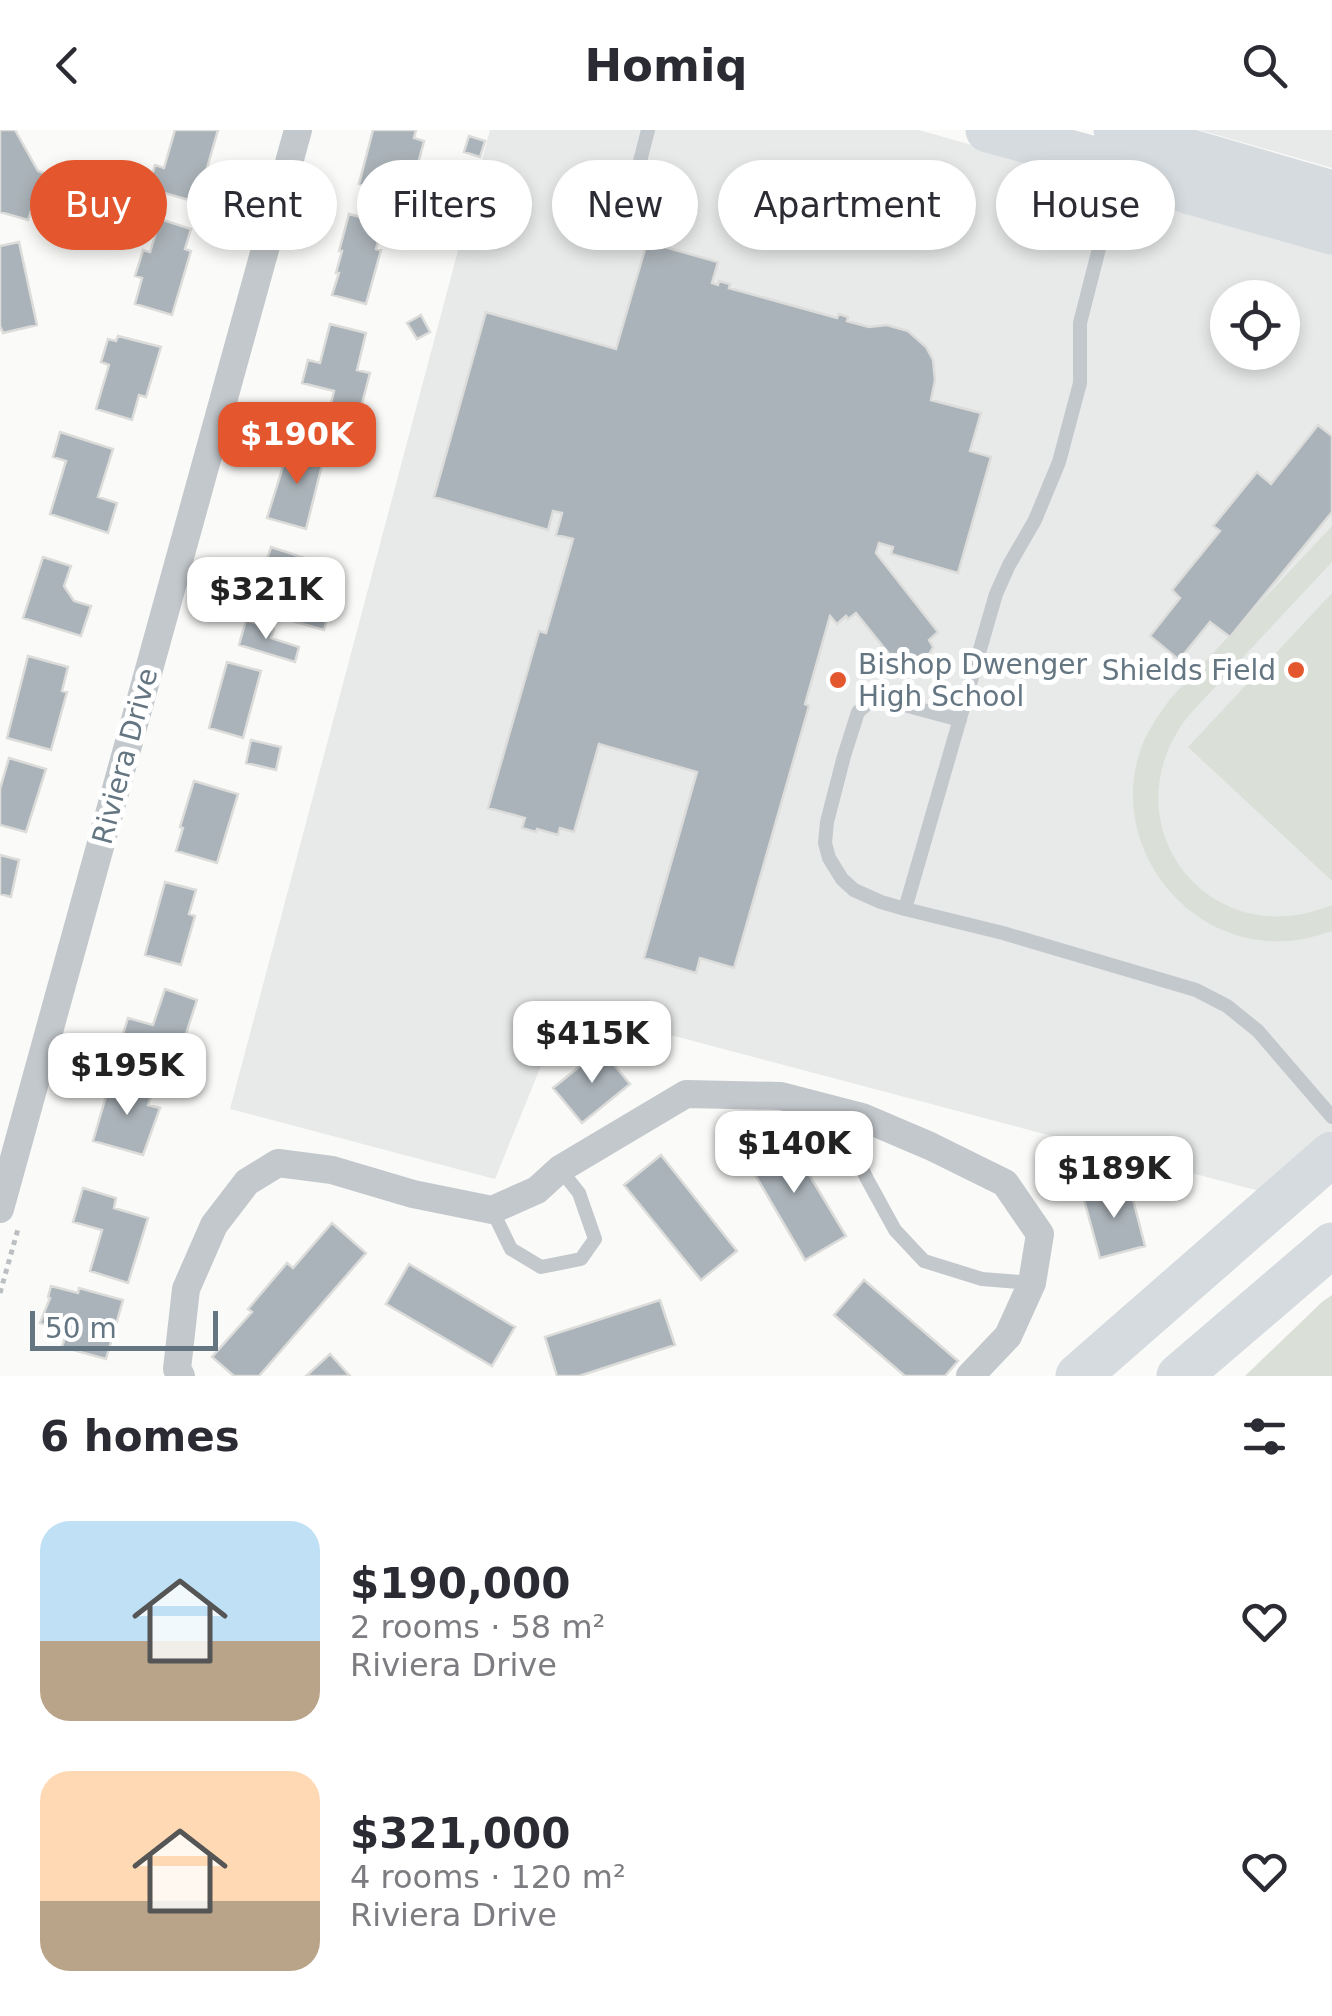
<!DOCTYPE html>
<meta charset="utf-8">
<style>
:root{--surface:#fff;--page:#f2f2f3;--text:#2b2b33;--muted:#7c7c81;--accent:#e4572e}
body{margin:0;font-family:"DejaVu Sans",sans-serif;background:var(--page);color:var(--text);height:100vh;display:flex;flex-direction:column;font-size:38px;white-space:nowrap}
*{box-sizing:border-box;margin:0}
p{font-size:32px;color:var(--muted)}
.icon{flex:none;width:55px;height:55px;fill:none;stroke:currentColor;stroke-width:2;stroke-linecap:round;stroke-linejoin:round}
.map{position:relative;height:1246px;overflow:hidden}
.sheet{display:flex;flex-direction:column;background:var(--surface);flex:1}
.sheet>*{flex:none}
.top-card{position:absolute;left:30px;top:30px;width:1272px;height:90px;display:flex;gap:20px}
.tools{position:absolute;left:1210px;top:150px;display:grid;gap:20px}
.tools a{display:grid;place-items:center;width:90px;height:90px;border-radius:50%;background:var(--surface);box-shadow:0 5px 15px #0003;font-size:50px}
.scale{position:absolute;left:30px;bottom:25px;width:188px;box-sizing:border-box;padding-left:10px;border:5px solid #657683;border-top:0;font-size:28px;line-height:35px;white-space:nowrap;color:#657683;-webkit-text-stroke:8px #fff;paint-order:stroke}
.price{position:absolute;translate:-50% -85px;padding:0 22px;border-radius:20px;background:#fff;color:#222;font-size:32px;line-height:65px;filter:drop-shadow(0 2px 5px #0008)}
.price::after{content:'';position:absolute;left:50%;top:60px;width:30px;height:22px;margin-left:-15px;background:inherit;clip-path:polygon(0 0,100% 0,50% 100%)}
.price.on{background:var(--accent);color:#fff}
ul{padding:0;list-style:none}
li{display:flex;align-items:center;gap:30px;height:250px;padding:0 40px}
li span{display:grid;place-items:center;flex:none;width:280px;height:200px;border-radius:30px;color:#555}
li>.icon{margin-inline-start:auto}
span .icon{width:120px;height:120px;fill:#fffc;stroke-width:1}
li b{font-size:42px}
h2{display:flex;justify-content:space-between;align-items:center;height:120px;padding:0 40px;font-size:42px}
.tag{padding:0 35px;border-radius:45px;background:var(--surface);box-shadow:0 5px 15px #0003;font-size:35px;line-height:90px}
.tag.on{background:var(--accent);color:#fff}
header{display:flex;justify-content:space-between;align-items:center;height:130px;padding:0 40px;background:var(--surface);font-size:45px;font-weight:700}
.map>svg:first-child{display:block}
.built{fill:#e8e9e9;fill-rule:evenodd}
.green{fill:#dadfd7}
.building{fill:#aab3b9;stroke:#dcdcda;stroke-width:2.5}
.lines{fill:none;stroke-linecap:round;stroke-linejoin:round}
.path{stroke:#bbbfc2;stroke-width:5;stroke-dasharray:5 5;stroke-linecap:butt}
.lane{stroke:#c3c8cc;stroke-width:14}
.street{stroke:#c3c8cc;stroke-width:28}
.primary{stroke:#d6dbdf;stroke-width:45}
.poi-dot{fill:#e4572e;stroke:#fff;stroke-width:4}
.labels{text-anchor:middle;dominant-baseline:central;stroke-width:10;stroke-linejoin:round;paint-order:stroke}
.poi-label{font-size:28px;fill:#657683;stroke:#fff;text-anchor:start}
.street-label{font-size:28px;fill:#657683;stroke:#fff}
</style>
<header><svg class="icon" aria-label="back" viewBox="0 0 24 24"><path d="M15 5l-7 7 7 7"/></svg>Homiq<svg class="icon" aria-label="search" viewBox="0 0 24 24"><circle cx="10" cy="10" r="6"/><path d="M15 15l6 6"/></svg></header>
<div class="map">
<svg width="1332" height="1246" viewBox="0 0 1332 1246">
<rect width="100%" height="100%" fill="#fafaf8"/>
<path class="built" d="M490,0H919L1332,118V1000L1267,1063L565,877L495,1049L230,979ZM1228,168H1282V222H1228Z
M1199,0H1332V38L1273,21Z"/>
<path class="green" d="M1332,396V432L1189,585C1105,691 1207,827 1332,775V801C1317,806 1303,810 1287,811C1190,818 1112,722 1138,628C1144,605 1157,587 1171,568Z
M1332,463V751L1188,617Z
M1332,1165V1246H1245L1322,1172Z"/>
<path class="building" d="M0,0H15L38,41L44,43L28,90L0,82Z
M175,0H218L205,45L210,47L203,74L157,61L158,58L149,56L155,35L164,38Z
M373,0H416L414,8L424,11L409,68L359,54Z
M469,6L485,11L480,27L464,22Z
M349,84L383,93L376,119L381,120L366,174L332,165L339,143H336L342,121H339Z
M160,89L191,99L185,119L191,121L172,185L135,174L142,148L135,146L143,120L150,122Z
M19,112L37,195L3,203L0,196V116Z
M647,112L718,132L712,153L718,155L719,151L730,154L729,158L837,188L839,184L848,187L847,191L869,197L887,195L908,201L926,217L933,230L935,250L931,270L981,283L970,321L991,327L958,443L891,424L893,417L879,413L876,423L938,502L929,510L933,517L930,523L912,534L907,527L898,535L856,483L848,489L846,486L837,494L830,486L805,574L809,576L734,838L700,828L696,843L644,828L697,642L599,614L574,702L560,698L558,705L537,699L536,702L522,698L525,688L488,678L539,501L546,503L573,409L556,405L562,383L553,381L548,400L434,367L486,182L616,219Z
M421,185L430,202L417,209L407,193Z
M330,194L366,203L357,240L370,243L357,293L328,286L334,261L302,253L308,230L320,233Z
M118,206L161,217L146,267L139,265L132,290L96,279L109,235L101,232L108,209L116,211Z
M1318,295L1332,306V382L1230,507L1210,492L1179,530L1150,506L1180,468L1172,460L1220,401L1213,396L1257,342L1271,354Z
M320,300L336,305L330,321L315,316Z
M60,302L113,319L98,367L117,373L108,403L50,384L66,331L53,327Z
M290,314L325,323L306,399L267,388Z
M271,417L341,440L324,500L250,479Z
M43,427L71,436L64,456L74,471L91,476L81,506L23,488Z
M246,490L274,499L271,508L299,517L295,532L239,515Z
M28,526L68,537L62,561L67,562L51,620L7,608Z
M227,532L261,541L243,608L209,598Z
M251,610L281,617L276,640L246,633Z
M9,628L46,639L26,702L0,695V659Z
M194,651L238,664L217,733L176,721L183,698L180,697Z
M0,725L19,730L11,767L0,764Z
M165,752L196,760L189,784L195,786L181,835L145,825Z
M165,859L197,870L174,941L117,923L128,888L153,895Z
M601,919L630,954L582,993L553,958Z
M111,949L153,961L148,975L160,978L143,1025L93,1011Z
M783,1001L846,1106L805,1130L743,1024Z
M661,1025L737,1121L701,1150L624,1055Z
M1129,1054L1145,1116L1100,1128L1083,1066Z
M83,1058L116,1068L114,1078L148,1088L128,1153L90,1141L102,1100L73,1092Z
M332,1093L366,1123L259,1246H234L212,1227L252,1182L248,1179L287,1133L293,1138Z
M409,1134L515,1197L492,1236L386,1174Z
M864,1150L958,1231L945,1246H905L834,1185Z
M51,1156L78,1163L79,1158L123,1170L106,1229L62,1217L67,1201L40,1193L50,1168L48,1167Z
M660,1170L675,1215L579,1246H557L545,1207Z
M330,1224L350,1246H306Z"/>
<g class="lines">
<path class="path" d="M0,1163L18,1099"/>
<path class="lane" d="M1119,40L1080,193V253L1059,332L1035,390L1009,435L996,464L905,779L1003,803L1196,860L1227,876L1258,901L1332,987
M635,51L648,0
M905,779L881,772L854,760L842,749L829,728L825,713L827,692L844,626L858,582L868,573L882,569L960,590
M834,981L867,1049L895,1100L924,1131L982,1149L1032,1153
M492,1080L511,1119L541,1137L581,1129L595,1109L579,1063L560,1039"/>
<path class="street" d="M0,1079L298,0
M181,1246L177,1239L186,1159L214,1095L247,1052L278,1033L332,1040L413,1064L492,1080L537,1060L560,1039L686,964L781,966L862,987L930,1016L1005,1053L1040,1104L1032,1153L1008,1206L970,1246"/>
<path class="primary" d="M988,0L1120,36L1187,61L1332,102
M1116,0L1332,63
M1078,1246L1332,1024
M1179,1246L1332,1115"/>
</g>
<g class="poi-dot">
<circle cx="1296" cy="540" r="10"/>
<circle cx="838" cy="550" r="10"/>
</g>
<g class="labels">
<g class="poi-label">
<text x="858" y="534">Bishop Dwenger<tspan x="858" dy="32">High School</tspan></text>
<text x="1276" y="540" text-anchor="end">Shields Field</text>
</g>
<g class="street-label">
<text transform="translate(125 626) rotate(-75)">Riviera Drive</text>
</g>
</g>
</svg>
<div class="tools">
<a><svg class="icon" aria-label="locate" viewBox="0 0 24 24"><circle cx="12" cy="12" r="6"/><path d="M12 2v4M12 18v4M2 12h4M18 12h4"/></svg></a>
</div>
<div class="scale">50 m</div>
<b class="price on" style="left:297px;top:357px">$190K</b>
<b class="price" style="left:266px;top:512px">$321K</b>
<b class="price" style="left:592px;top:956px">$415K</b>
<b class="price" style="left:127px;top:988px">$195K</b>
<b class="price" style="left:794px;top:1066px">$140K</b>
<b class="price" style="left:1114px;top:1091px">$189K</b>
<div class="top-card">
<a class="tag on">Buy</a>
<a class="tag">Rent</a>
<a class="tag">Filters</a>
<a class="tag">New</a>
<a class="tag">Apartment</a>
<a class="tag">House</a>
</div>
</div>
<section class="sheet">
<h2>6 homes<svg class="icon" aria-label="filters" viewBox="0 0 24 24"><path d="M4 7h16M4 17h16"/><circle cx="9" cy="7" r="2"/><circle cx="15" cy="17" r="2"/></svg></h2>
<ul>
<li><span style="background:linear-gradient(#bfe0f5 60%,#b9a48a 0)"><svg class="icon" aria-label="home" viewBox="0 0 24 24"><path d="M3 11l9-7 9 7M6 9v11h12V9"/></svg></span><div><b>$190,000</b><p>2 rooms · 58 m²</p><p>Riviera Drive</p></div><svg class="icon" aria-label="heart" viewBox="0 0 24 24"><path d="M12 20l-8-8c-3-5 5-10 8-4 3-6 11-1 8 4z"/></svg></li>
<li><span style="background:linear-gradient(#ffd9b3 65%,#b9a48a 0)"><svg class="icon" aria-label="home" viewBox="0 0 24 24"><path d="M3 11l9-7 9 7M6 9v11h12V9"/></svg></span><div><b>$321,000</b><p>4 rooms · 120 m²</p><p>Riviera Drive</p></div><svg class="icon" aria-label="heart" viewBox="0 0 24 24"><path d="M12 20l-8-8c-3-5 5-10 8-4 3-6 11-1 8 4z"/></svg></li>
</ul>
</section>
